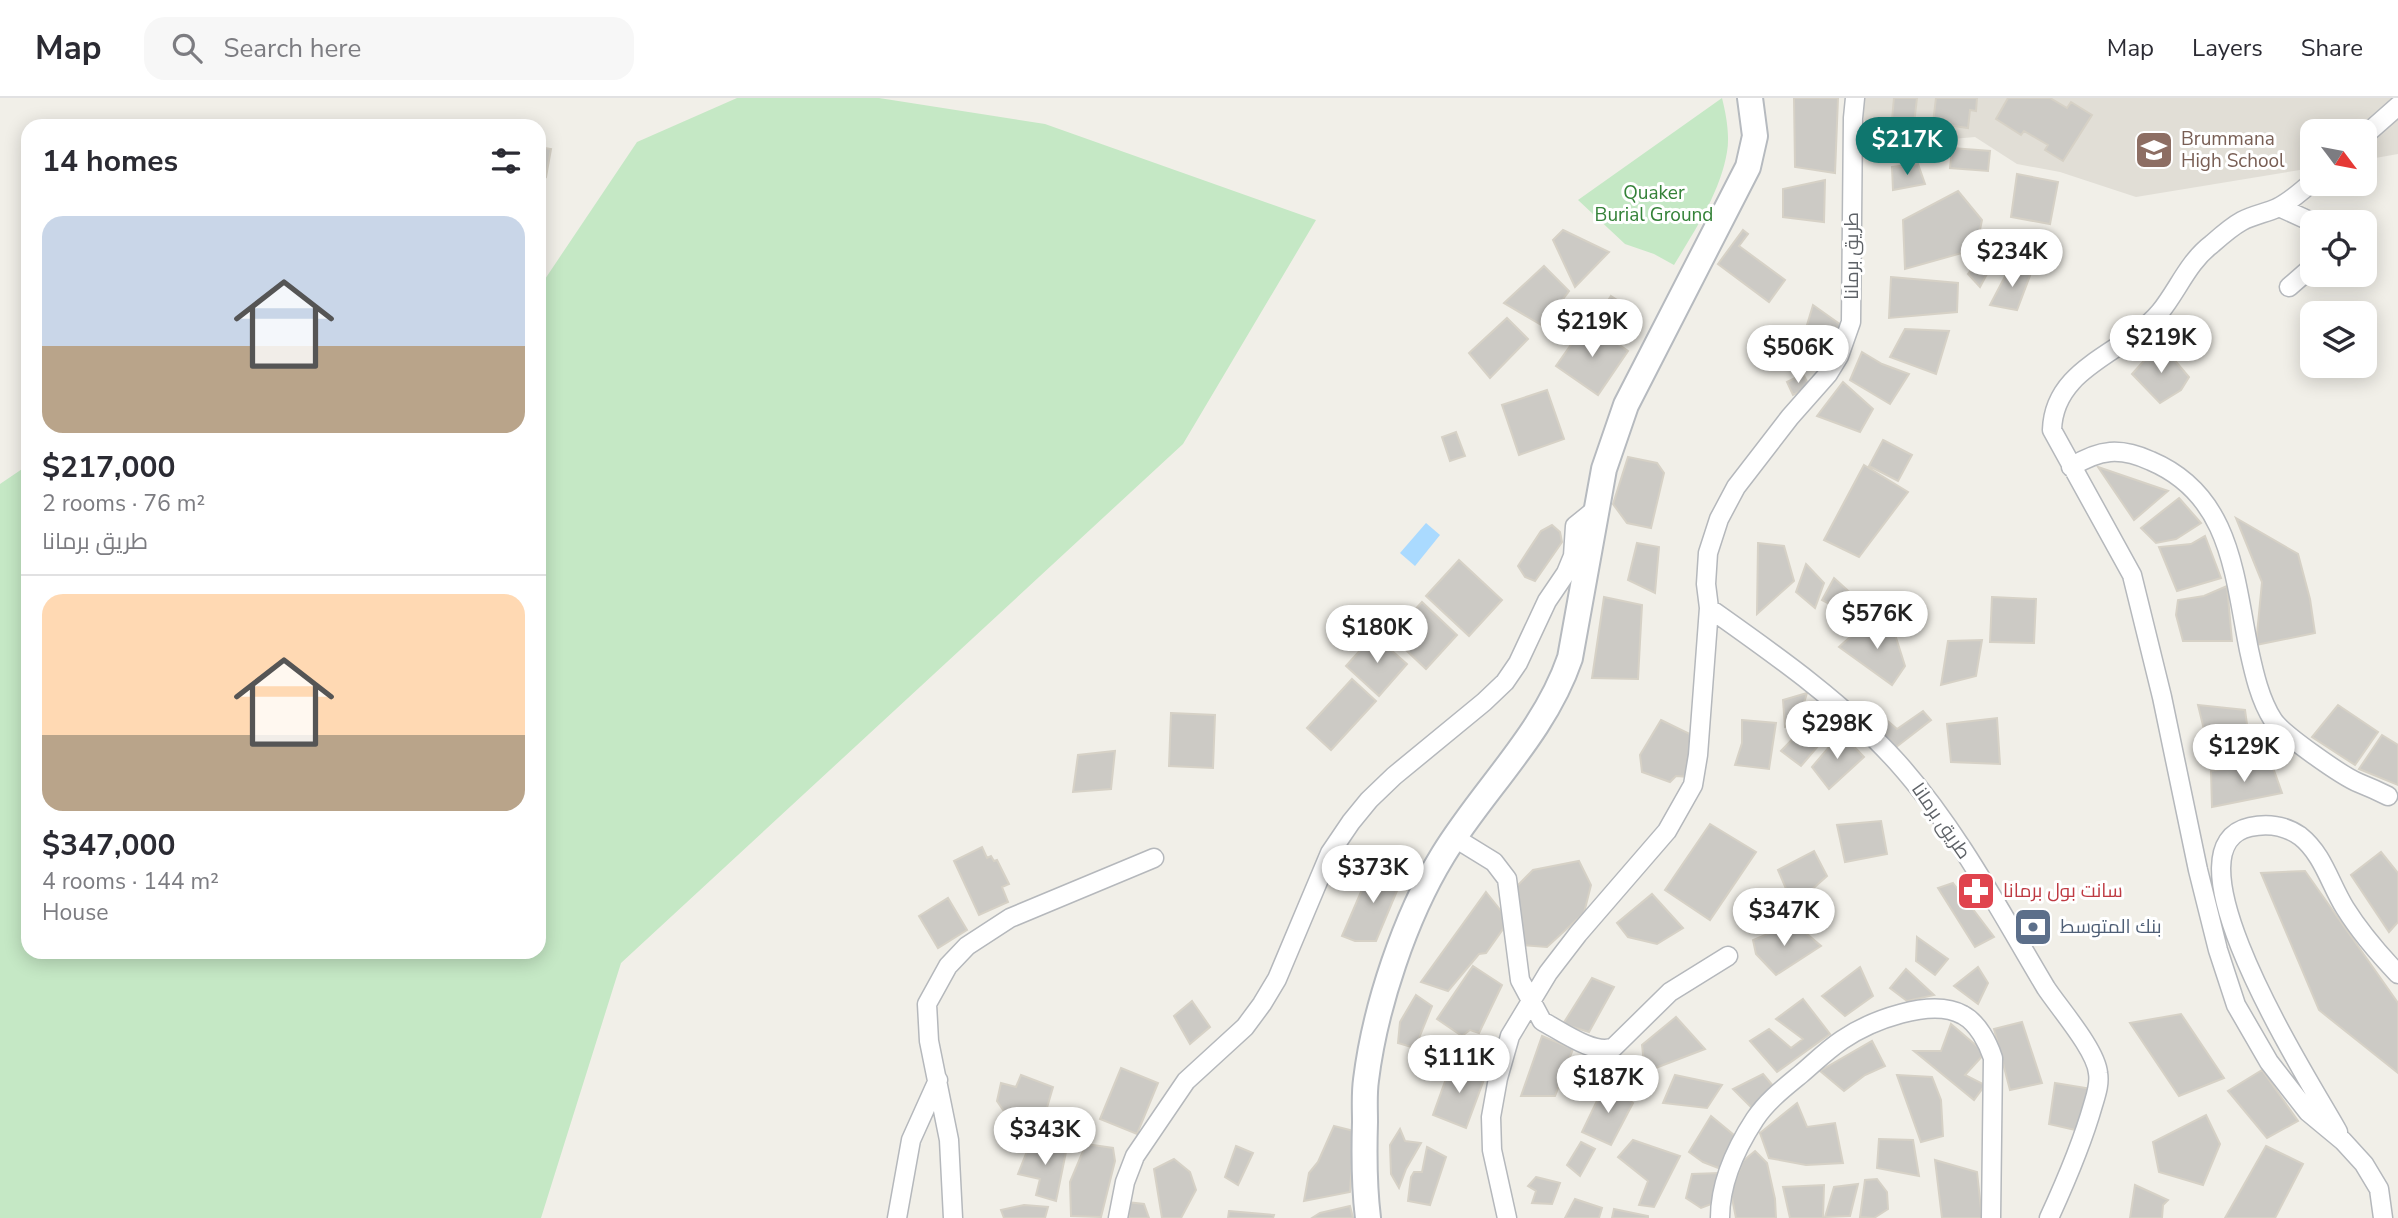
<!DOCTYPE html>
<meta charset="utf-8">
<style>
:root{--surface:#fff;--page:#f7f7f7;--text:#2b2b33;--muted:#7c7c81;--line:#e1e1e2;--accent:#0f766e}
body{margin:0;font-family:"Nunito Sans",Cairo,sans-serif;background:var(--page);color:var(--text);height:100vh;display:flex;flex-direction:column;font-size:26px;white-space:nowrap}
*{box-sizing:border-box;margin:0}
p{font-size:23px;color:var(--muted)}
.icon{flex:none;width:38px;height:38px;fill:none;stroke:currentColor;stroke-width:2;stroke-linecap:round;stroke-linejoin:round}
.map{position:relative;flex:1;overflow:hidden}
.panel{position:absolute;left:21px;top:21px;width:525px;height:840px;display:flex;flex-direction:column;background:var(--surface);border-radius:21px;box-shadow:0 4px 18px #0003}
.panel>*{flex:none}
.needle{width:46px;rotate:122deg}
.controls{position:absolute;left:2300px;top:21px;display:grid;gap:14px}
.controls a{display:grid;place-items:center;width:77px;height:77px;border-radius:14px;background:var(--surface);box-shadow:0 4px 18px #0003;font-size:35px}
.price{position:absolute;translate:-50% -60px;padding:0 16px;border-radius:24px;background:#fff;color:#222;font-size:23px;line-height:46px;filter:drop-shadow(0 2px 4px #0008)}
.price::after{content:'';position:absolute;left:50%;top:42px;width:21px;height:16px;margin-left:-10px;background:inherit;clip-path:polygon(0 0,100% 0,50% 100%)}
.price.active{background:var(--accent);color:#fff}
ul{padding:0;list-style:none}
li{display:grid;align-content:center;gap:14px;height:371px;padding:0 21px}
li+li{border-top:2px solid var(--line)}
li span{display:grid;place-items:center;height:217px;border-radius:21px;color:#555}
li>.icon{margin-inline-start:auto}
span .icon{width:126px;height:126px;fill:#fffc;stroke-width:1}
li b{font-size:30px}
h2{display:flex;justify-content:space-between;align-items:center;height:84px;padding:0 21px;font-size:30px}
header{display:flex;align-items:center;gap:42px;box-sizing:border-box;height:98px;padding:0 35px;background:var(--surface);border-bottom:2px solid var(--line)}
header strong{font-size:33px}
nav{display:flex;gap:38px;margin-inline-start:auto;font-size:24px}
.search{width:490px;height:63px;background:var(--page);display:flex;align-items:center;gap:18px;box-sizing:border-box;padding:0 24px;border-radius:21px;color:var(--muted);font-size:26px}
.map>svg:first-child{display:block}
.education{fill:#e1ded6}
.green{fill:#c5e8c5}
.water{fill:#aadaff}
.building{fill:#cccac5;stroke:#d6d1c6;stroke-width:2}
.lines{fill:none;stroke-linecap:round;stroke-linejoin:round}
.street-casing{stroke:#b5b8bc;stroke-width:21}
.secondary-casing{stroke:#b6babf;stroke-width:28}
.street{stroke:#fff;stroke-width:18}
.secondary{stroke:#fff;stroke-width:24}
.labels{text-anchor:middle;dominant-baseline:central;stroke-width:6;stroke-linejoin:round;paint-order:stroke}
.education-label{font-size:19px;fill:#785e54;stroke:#fff;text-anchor:start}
.park-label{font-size:19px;fill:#348238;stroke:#fff}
.street-label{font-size:19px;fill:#5f6368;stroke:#fff}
.health-label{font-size:19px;fill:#be3a42;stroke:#fff;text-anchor:start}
.service-label{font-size:19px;fill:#4e5e75;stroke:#fff;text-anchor:start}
</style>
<header>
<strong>Map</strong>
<div class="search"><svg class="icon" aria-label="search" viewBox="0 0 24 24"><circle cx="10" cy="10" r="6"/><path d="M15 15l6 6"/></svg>Search here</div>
<nav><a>Map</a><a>Layers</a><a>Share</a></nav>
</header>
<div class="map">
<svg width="2398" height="1120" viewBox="0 0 2398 1120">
<rect width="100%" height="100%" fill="#f1efe8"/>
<path class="education" d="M1857,0H2398V56L2364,62V33H2312V70L2136,99L2060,74L2017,66L1975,39L1873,48Z"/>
<path class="green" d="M737,0H879L1045,26L1316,122L1183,346L621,865L541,1120H0V386L28,367V854H539V190L637,44Z
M1722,0C1726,16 1730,37 1727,54C1720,95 1695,132 1674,167L1654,156L1625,146L1578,102Z"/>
<path class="water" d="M1426,425L1440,437L1415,468L1400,455Z"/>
<path class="building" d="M1794,0H1838L1835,75L1795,69Z
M1894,0H1917L1913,34L1891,32Z
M1936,0H1977L1976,13L1970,12L1968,30L1933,25Z
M2008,0H2050L2067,10L2071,4L2092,17L2063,63L2045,52L2048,47L2024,33L2021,37L1996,21Z
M539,49L551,51L546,79L539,78Z
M1952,50L1990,53L1988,73L1950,70Z
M1918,66L1925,86L1893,92L1892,69Z
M2017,76L2058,84L2050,126L2011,119Z
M1825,82L1824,124L1783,119V91Z
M1958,93L1982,122L1976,151L1905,171L1903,122Z
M1563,132L1609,154L1575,189L1553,142Z
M1743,132L1748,136L1739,148L1785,182L1769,204L1718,166Z
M1989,135L2003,146L1980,189L1968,176L1981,160Z
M2011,167L2031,175L2017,212L1990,207Z
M1544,168L1569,193L1543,228L1504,205Z
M1891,179L1958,185L1957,214L1889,220Z
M1611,198L1634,213L1620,236L1596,221Z
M1813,207L1844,229L1830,259L1801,247Z
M1507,220L1528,241L1490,280L1469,255Z
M1587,224L1628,253L1598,297L1556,268Z
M1905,231L1949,233L1936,276L1890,259Z
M2160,245L2189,279L2181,292L2160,305L2132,276Z
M1862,254L1882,266L1909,276L1890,306L1850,282Z
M1803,276L1810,289L1793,297L1787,284Z
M1843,284L1873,311L1860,334L1817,318Z
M1547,292L1564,341L1519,357L1502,307Z
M1456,334L1465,358L1450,363L1442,339Z
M1883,342L1912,357L1898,383L1869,368Z
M1628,359L1657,365L1664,375L1651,430L1627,425L1613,406Z
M1864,367L1908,394L1859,459L1824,442Z
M2098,369L2168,393L2134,422Z
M2179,400L2201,425L2176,441L2156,445L2141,430Z
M2236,420L2298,456L2310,501L2315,535L2256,547L2262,484Z
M1552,427L1560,434L1562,444L1535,483L1525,479L1518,468L1541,433Z
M2205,438L2221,480L2177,493L2159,449L2191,446Z
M1637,445L1659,449L1655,495L1628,482Z
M1758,445L1784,448L1794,483L1757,516Z
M1459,462L1502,502L1469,538L1426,498Z
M1806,466L1824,485L1815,510L1796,494Z
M1834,480L1855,499L1849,516L1822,502Z
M2227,488L2232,543H2183L2176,517L2178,502L2204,498Z
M1604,499L1642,507L1638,581L1592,580Z
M1992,499L2036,501L2034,545L1990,544Z
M1422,504L1457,537L1426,571L1391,538Z
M1881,526L1893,530L1905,568L1892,587L1839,549L1858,532Z
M1374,537L1407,566L1379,598L1346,568Z
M1982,542L1976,578L1941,587L1948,543Z
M1352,581L1376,603L1331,652L1307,630Z
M1807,595L1798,625L1785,629L1783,602Z
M2198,607L2245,612L2249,641L2206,640Z
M2338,607L2378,634L2355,667L2312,639Z
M1875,612L1897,631L1923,613L1931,622L1895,650L1863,614Z
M1171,615L1215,617L1213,670L1169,668Z
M1997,620L2000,666L1951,664L1947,626Z
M1661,622L1692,637L1689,679L1676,678L1670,684L1642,674L1640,657Z
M1742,622L1776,625L1769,671L1735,667L1742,645Z
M1806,627L1819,647L1801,668L1781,653Z
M1841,635L1864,659L1829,691L1812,669Z
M2382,637L2398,647V687L2359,671Z
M1115,653L1111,691L1073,694L1078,657Z
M2271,664L2282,695L2212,709L2211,673Z
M1881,723L1887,756L1845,764L1837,727Z
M1710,726L1756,754L1710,822L1665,792Z
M982,749L987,760L991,758L994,763L997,762L1009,786L1002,789L1008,804L979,817L954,763Z
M1814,753L1827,778L1786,815L1780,803L1787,793L1778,772Z
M2381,754L2398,775V824L2389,834L2351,777Z
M1579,763L1591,787L1584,815L1547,849L1522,847L1515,790L1533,772Z
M1373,766L1404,776L1376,843H1355L1342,838Z
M2305,773L2398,905V975L2319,912L2261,775Z
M1953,785L1994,839L1975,849L1938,790Z
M1486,794L1505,818L1503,831L1486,855L1479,856L1448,893L1421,884Z
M1652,796L1683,830L1657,846L1628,839L1617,825Z
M948,800L967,832L938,850L919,818Z
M1794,825L1821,848L1776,877L1756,856L1753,842Z
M1917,839L1948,861L1935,877L1916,863Z
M1473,868L1502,887L1479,935L1470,932L1462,938L1437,921Z
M1860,869L1873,898L1845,918L1822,898Z
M1978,869L1988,885L1978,906L1954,888Z
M1906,871L1934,897L1907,903L1890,890Z
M1592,880L1614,889L1589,934L1563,926Z
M1416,897L1432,908L1415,950L1398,945L1400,924Z
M1803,901L1830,936L1777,974L1750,943L1769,931L1791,950L1803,941L1776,921Z
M1192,903L1210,929L1190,946L1174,918Z
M2181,916L2224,980L2179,998L2130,925Z
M1676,919L1705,951L1645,974L1642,947Z
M2022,924L2042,985L2010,992L1994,931Z
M1951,926L1985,955L1965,977L1985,987L1974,1002L1914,953H1941Z
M1542,938L1573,951L1555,998H1521Z
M1872,943L1885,968L1865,977L1844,993L1820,973Z
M1452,964L1486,976L1466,1030L1433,1017Z
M1121,970L1158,985L1137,1036L1100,1021Z
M2262,972L2298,1023L2267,1040L2228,993Z
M1763,976L1774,989L1752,1010L1733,991Z
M1021,977L1053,989L1041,1030L1012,1025L997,1003L1001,985L1016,989Z
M1675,977L1722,987L1707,1010L1663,1005Z
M1897,977L1932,979L1941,1002L1943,1038L1921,1044Z
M1606,984L1633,1005L1611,1047L1582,1034Z
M2055,985L2092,991L2080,1033L2049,1026Z
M1797,1005L1807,1029L1835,1025L1843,1065L1806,1067L1769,1060L1760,1035Z
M2206,1017L2220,1046L2203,1087L2159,1074L2153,1044Z
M1711,1018L1740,1042L1721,1071L1703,1064L1689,1054Z
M1334,1028L1354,1033L1350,1094L1304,1103L1309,1075L1318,1064Z
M1400,1031L1405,1043L1421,1045L1406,1071L1399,1090L1391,1076L1390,1047Z
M1879,1041L1913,1042L1919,1078L1877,1070Z
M1633,1042L1680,1058L1654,1109L1639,1107L1648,1083L1618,1059Z
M1031,1043L1067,1049L1056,1103L1036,1097L1040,1081L1018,1076Z
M1581,1044L1595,1051L1580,1078L1567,1067Z
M1086,1046L1113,1050L1115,1063L1101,1119L1071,1118L1070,1084Z
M1236,1048L1253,1055L1238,1087L1225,1079Z
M2266,1048L2303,1066L2275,1120H2225Z
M1427,1049L1446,1059L1430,1107L1408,1103L1411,1079L1414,1074H1422Z
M1755,1053L1767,1065L1775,1101L1776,1120H1736L1731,1095L1743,1063Z
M1174,1061L1190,1074L1196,1092L1181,1120H1162L1154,1071Z
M1935,1062L1977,1074L1982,1120H1942Z
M1719,1075L1714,1105L1701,1110L1686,1100L1692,1076Z
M1536,1079L1560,1085L1552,1106L1532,1105L1536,1093L1528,1088Z
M1877,1081L1887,1094L1888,1111L1874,1120L1860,1119L1865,1082Z
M1858,1086L1850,1118L1825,1119L1834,1089Z
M1824,1087L1823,1120H1790L1783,1089Z
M2135,1087L2168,1102L2163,1107L2162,1120H2130Z
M1575,1101L1602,1110L1599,1120H1565Z
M1127,1104L1144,1106L1149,1120H1129Z
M1024,1107L1048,1109L1045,1120H1004L1001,1112Z
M1350,1108L1353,1120H1312L1320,1115Z
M1614,1111L1648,1118V1120H1612Z
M1229,1113L1274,1117L1273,1120H1228Z"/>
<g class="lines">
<defs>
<path id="street" d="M1855,0L1853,20L1851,224L1839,258L1828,276L1790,319L1736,389L1719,421L1708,455L1706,486L1709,510C1774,556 1843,604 1897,664C1957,731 2000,813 2046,890C2060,911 2096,952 2098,975C2100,986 2096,997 2093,1007C2082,1046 2066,1083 2049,1120
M2364,38L2398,8
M2312,84C2302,93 2289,104 2277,110C2266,115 2253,117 2242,123C2231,129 2221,138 2212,146C2188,164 2178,192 2160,214C2125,256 2054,268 2052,332L2132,477L2162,599L2198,772L2218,852L2236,907L2269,964L2308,1014L2343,1043L2364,1066L2379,1091L2383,1120
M2279,109L2312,124
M2289,189L2312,169
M2071,369C2100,351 2120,349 2151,363C2231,397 2234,477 2249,552C2254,575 2260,602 2273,622C2282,636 2342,678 2359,685C2369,689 2378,693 2388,698
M1455,740L1494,764L1507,781L1520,882L1542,923C1561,933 1595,958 1614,949L1670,894L1728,858
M2338,1034C2316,993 2157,749 2250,729C2268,725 2284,727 2300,738C2323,756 2330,786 2345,810C2360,834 2378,855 2398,876
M897,1120L911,1042L938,982
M953,1120L949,1042L929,943L927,906L948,868L967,848L1010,820L1154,760
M1118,1120L1125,1084L1135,1058L1186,983L1245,929L1262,906L1277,881L1330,755L1351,724L1369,702L1394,678L1484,604L1505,584L1518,565L1547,503L1566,475L1573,458L1575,428L1596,411
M1507,1120L1492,1052L1491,1019L1498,980L1510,938L1548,875L1578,836L1667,733L1693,687L1698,657L1709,510
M1720,1120C1720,1084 1736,1050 1755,1021C1767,1003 1784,990 1801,976C1814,965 1827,952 1842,942C1870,923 1931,899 1963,917C1978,925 1988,945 1993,960L1991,1120"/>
<path id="secondary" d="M1368,1120C1364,1088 1364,1057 1365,1024C1365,1010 1364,996 1366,982C1375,909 1405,819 1443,757C1484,690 1544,636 1570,560L1604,371L1626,307L1748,69L1755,38L1750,0"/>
</defs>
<use href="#street" class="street-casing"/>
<use href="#secondary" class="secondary-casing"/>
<use href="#street" class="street"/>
<use href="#secondary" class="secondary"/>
</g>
<defs>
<symbol id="school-square" viewBox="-11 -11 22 22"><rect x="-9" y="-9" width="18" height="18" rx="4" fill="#8d6e63" stroke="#fff"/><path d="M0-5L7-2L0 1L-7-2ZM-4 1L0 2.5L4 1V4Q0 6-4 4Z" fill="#fff"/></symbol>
<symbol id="pharmacy-square" viewBox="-11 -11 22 22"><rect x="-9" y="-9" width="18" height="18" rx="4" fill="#e0444e" stroke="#fff"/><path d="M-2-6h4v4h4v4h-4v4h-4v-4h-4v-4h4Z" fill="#fff"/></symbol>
<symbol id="bank-square" viewBox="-11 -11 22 22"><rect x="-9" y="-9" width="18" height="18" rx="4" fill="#5c6f8a" stroke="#fff"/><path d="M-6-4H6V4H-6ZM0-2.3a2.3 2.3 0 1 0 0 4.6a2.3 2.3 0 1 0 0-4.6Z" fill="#fff"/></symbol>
</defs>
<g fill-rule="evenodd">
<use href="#school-square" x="2132" y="30" width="44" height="44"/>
<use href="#pharmacy-square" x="1954" y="771" width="44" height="44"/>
<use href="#bank-square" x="2011" y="807" width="44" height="44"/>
</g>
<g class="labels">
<g class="education-label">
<text x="2181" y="41">Brummana<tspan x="2181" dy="22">High School</tspan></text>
</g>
<g class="park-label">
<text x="1654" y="95">Quaker<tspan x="1654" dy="22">Burial Ground</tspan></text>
</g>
<g class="street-label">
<text transform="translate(1852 158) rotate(-90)">طريق برمانا</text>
<text transform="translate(1941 723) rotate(55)">طريق برمانا</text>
</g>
<g class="health-label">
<text x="2003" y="793">سانت بول برمانا</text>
</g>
<g class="service-label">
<text x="2060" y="829">بنك المتوسط</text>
</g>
</g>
</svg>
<div class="controls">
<a><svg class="needle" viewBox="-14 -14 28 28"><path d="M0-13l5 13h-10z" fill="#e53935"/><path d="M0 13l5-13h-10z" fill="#7c7c81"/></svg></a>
<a><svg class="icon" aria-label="locate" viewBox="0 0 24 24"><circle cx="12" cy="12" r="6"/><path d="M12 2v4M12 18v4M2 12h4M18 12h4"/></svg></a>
<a><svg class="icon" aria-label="layers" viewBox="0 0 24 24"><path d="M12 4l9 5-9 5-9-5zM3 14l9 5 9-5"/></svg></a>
</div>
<b class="price active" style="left:1907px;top:79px">$217K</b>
<b class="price" style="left:2012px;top:191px">$234K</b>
<b class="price" style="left:1592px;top:261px">$219K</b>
<b class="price" style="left:2161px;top:277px">$219K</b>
<b class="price" style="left:1798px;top:287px">$506K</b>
<b class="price" style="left:1877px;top:553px">$576K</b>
<b class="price" style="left:1377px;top:567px">$180K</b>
<b class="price" style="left:1837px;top:663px">$298K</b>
<b class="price" style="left:2244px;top:686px">$129K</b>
<b class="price" style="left:1373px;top:807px">$373K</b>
<b class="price" style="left:1784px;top:850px">$347K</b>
<b class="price" style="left:1459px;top:997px">$111K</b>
<b class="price" style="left:1608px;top:1017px">$187K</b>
<b class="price" style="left:1045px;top:1069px">$343K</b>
<section class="panel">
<h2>14 homes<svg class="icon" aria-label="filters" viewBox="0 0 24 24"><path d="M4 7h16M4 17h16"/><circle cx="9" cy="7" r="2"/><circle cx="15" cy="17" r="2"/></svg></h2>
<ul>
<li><span style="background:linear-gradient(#c9d6e8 60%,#b9a48a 0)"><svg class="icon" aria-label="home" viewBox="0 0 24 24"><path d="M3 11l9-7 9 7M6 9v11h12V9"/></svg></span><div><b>$217,000</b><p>2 rooms · 76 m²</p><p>طريق برمانا</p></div></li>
<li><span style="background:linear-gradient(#ffd9b3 65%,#b9a48a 0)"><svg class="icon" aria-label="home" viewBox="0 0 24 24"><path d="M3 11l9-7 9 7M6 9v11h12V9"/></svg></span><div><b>$347,000</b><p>4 rooms · 144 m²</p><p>House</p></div></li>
</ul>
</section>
</div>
